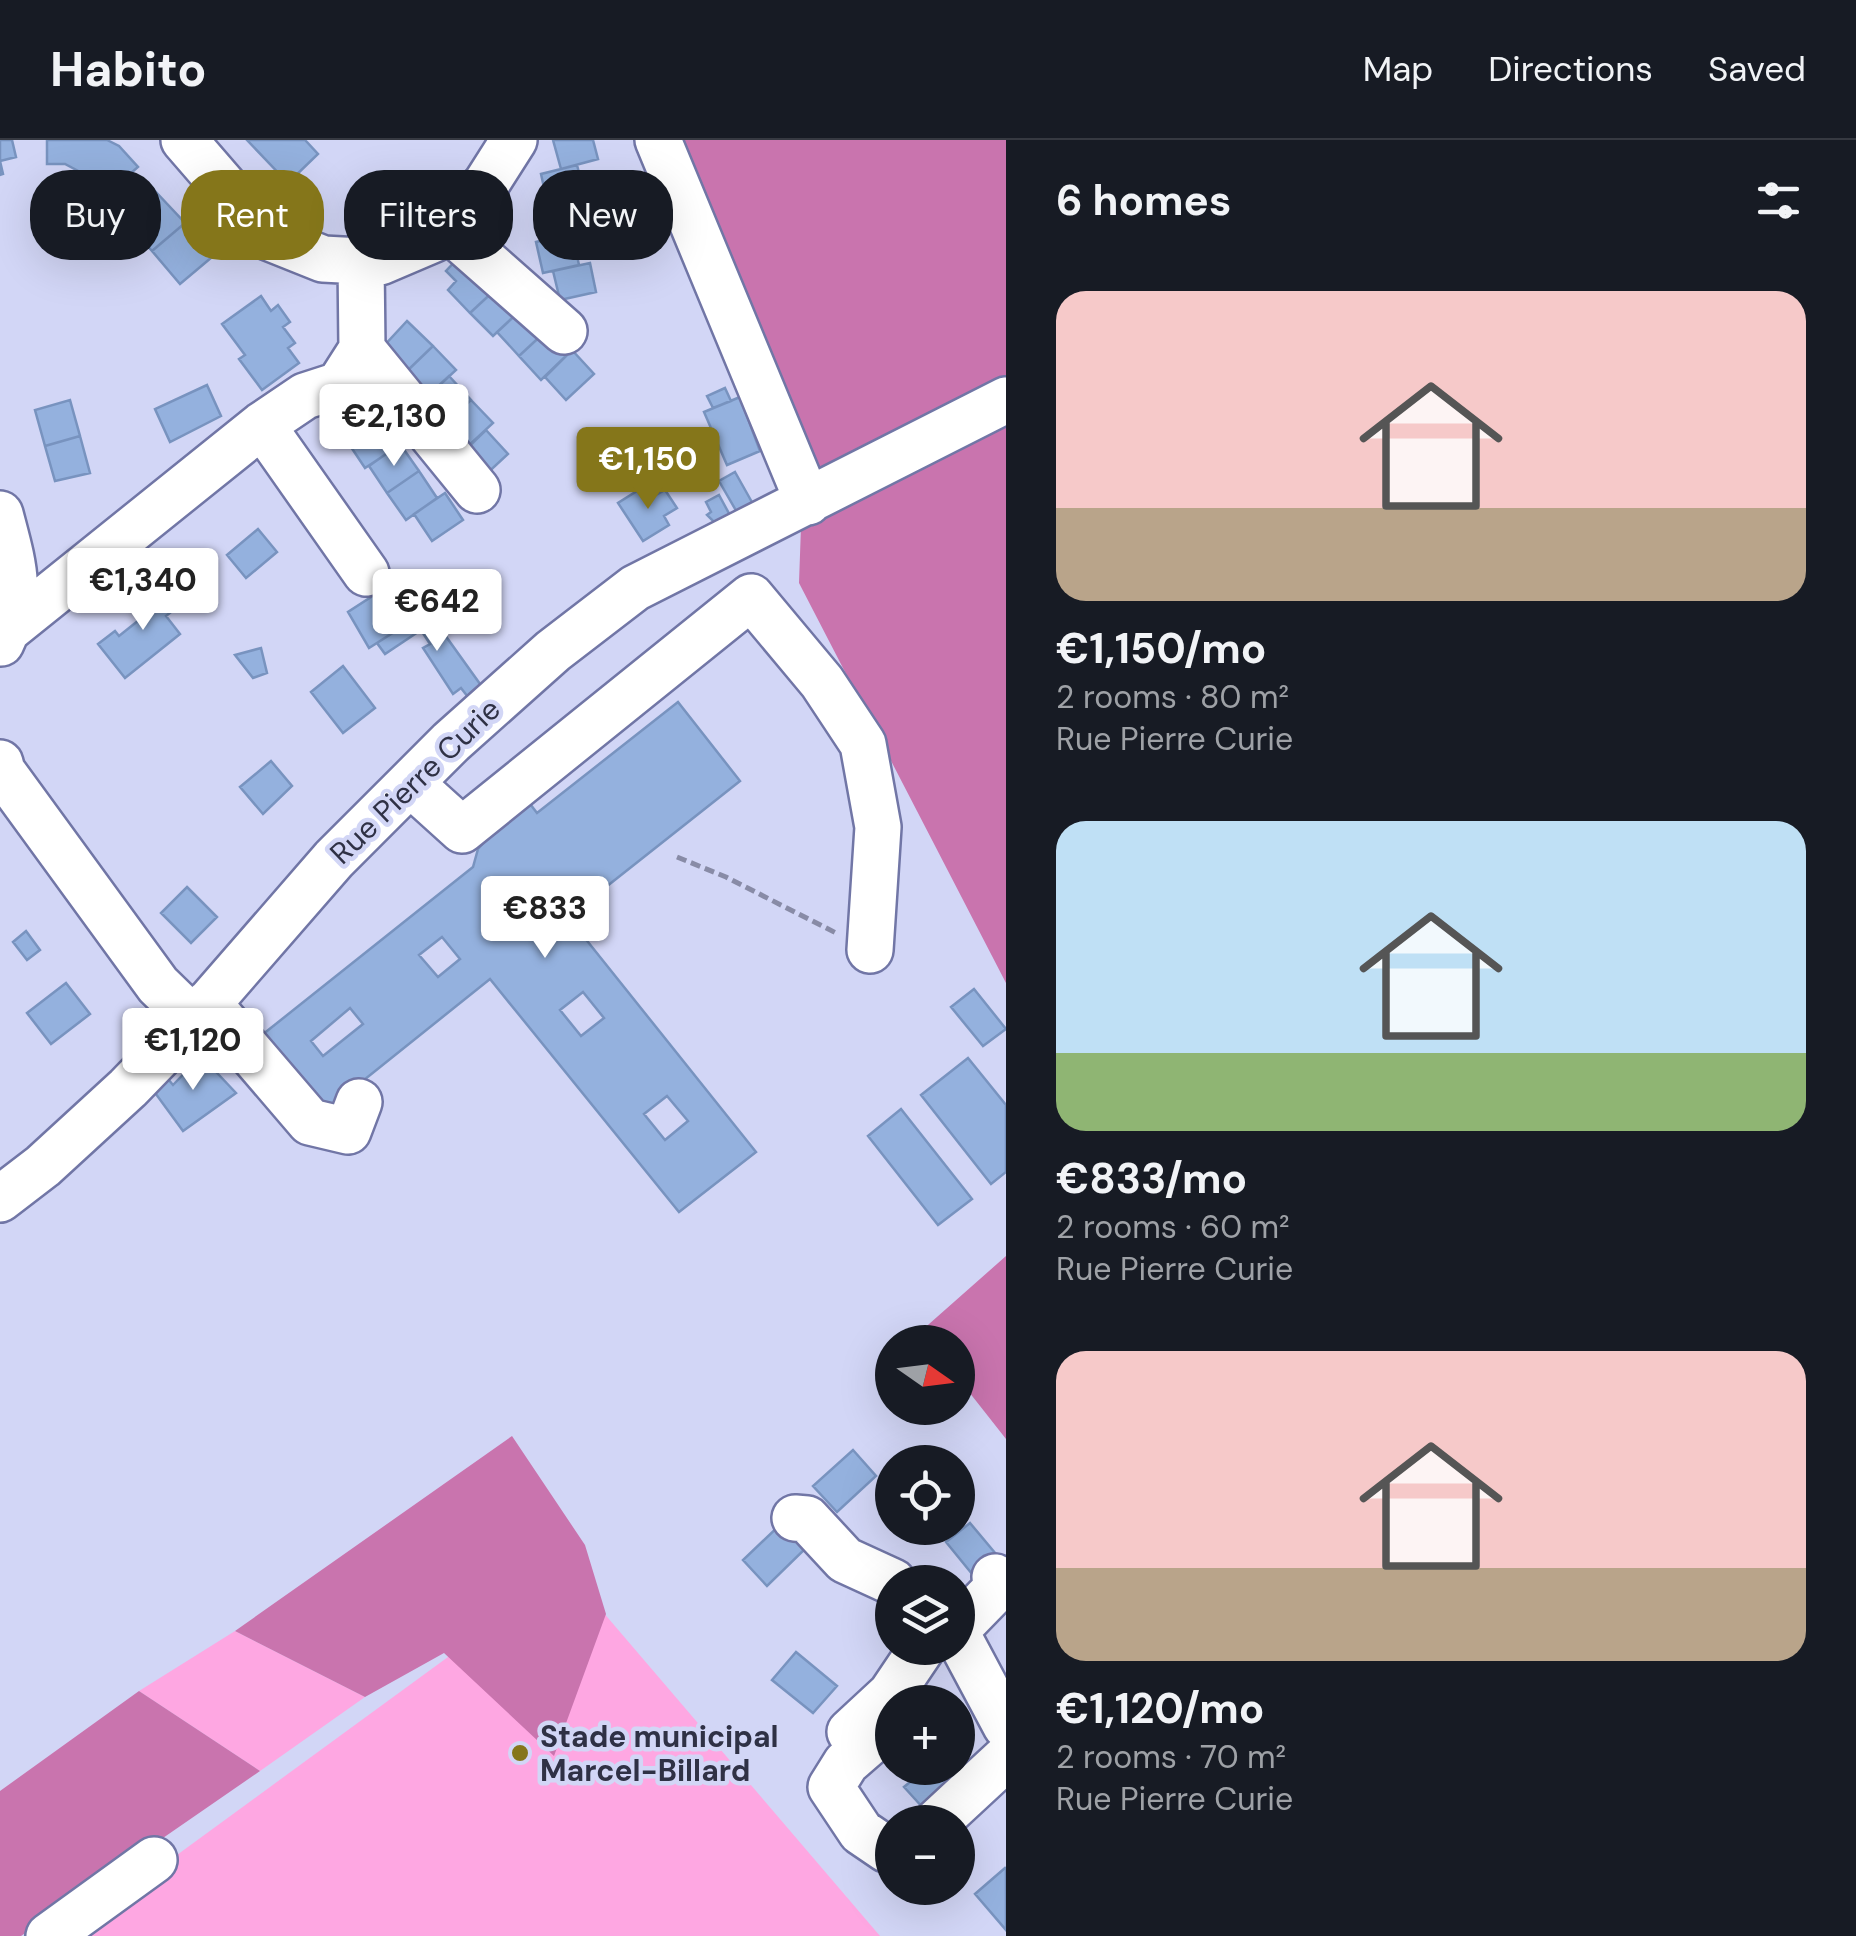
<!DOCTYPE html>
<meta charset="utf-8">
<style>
:root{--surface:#171b24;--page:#242831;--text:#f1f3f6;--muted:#9ea1a6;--line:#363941;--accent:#85761a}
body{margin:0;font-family:"DM Sans",sans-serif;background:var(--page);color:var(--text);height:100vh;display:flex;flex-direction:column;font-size:38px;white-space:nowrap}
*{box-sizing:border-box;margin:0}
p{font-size:32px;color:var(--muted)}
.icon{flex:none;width:55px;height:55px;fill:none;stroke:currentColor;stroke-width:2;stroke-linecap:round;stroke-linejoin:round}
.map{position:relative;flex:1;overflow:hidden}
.panel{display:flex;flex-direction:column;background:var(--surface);width:850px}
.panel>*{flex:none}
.banner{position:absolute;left:30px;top:30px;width:825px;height:90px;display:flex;gap:20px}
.needle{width:65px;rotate:104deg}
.controls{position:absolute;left:875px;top:1185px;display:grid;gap:20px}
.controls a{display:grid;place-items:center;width:100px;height:100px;border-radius:50%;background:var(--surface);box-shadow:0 10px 40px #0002;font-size:50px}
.price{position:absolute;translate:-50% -85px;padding:0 22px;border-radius:10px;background:#fff;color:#222;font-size:32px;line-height:65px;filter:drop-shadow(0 2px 5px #0008)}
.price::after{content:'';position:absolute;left:50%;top:60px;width:30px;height:22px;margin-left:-15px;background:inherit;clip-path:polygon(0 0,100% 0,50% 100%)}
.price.selected{background:var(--accent);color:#fff}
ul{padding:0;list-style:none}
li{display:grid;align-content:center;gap:20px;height:530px;padding:0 50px}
li span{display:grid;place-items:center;height:310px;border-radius:30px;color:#555}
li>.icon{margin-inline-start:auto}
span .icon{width:180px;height:180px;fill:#fffc;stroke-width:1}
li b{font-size:42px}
h2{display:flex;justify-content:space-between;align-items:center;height:120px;padding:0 50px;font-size:42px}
.tag{padding:0 35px;border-radius:40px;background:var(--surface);box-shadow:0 10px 40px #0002;font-size:35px;line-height:90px}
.tag.selected{background:var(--accent);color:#fff}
header{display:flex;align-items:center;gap:60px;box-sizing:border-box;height:140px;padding:0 50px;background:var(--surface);border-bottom:2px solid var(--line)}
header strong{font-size:48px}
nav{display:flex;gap:55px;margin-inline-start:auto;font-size:35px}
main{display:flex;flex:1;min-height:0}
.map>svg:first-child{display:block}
.green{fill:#fea7e2}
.forest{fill:#c974ae}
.building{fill:#94b1de;stroke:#7893bf;stroke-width:2.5;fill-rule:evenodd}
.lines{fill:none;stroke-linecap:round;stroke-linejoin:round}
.minor-casing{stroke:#7176a6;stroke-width:50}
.path{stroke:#888ba6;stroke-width:5;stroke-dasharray:10 5;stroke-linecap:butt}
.minor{stroke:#fff;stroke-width:45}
.poi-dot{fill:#85761a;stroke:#d2d6f6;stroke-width:4}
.labels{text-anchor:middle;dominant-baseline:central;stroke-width:9;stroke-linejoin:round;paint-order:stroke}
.street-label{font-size:30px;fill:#2f3145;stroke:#d2d6f6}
.poi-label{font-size:30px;font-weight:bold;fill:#2f3145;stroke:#d2d6f6;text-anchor:start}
</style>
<header>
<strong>Habito</strong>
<nav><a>Map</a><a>Directions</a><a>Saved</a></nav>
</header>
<main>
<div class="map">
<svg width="1006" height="1796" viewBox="0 0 1006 1796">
<rect width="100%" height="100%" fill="#d2d6f6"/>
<path class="green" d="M567,1430L880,1796H66Z
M235,1491L365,1557L260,1631L139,1551Z"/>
<path class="forest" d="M678,0H1006V843L799,443L803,330Z
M1006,1116V1299L958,1238V1202H929L920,1192Z
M512,1296L585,1405L606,1474L554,1616L444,1513L365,1557L235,1491Z
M139,1551L260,1631L21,1796H0V1651Z"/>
<path class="building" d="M0,0H12L16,17L0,21L3,34L0,35Z
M47,0H107L119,6L138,27L107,54L95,40L65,24H47Z
M247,0H305L318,14L288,43Z
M553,0H593L598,19L561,29Z
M577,25L585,56L548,66L541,34Z
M151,46L155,51L123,78L120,74Z
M155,51L185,83L152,111L123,78Z
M585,56L592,87L556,97L548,66Z
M185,83L212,117L180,144L152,111Z
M572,93L579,125L543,133L536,102Z
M461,115L498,147L470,173L448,150L456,141L446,131Z
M590,123L596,152L560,160L553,131Z
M498,147L521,170L493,196L470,173Z
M261,156L271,171L278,165L290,182L283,187L295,203L288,208L299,223L262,250L239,219L245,215L222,184Z
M524,167L547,190L519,216L497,192Z
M407,181L433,206L406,232L382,208Z
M547,190L568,214L541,240L519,216Z
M433,206L456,230L428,256L406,232Z
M572,210L594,234L566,260L545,237Z
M449,236L471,260L443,285L421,262Z
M207,245L221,276L170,302L155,269Z
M725,248L731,261L713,268L707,256Z
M360,252L379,279L347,301L329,272Z
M740,257L760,311L727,325L704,272Z
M70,260L80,296L45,306L35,270Z
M471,260L493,283L465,309L443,285Z
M379,279L397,307L365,328L347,301Z
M486,290L508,314L481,339L459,316Z
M80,296L90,333L55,341L45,306Z
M400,304L419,331L387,353L369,326Z
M419,331L437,358L406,380L387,353Z
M735,332L753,364L738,374L719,341Z
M645,346L652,357L665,350L677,368L664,376L669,385L643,401L618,363Z
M445,353L463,380L432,401L414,374Z
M719,355L732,379L719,387L707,375L711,372L706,362Z
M258,389L277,412L246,438L227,415Z
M149,442L155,443L176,468L166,476L180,494L125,538L98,504L115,491L119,496L149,472L137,458V452Z
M413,446L436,475L417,485L410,482L369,508L348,472L385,448L393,459Z
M436,475L445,495L480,544V549L468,557L461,548L453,554L423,508L430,504L421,490L385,514L377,503L410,482L417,485Z
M261,508L267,533L253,538L235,515Z
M343,526L375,568L343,593L311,552Z
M678,562L740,641L568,777L756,1012L679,1072L490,839L324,972L262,895L473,727L478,709L524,656L537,673ZM442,797L460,819L438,837L419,815ZM583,852L604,878L581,896L560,870ZM350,868L363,884L323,916L311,901ZM667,956L688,981L665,1000L644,974Z
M271,621L292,646L263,674L240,647Z
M187,747L217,777L191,803L161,773Z
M26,791L40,810L27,820L13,802Z
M66,843L90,874L51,904L27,873Z
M974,849L1006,889L983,906L951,867Z
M201,916L236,953L183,991L150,946L163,933L173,945Z
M968,918L1006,965V1032L991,1044L921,955Z
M901,969L972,1059L938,1085L868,996Z
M853,1310L876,1336L837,1372L813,1346Z
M783,1382L807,1407L767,1446L743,1420Z
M970,1383L1001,1420L977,1440L946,1402Z
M796,1512L837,1546L813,1573L772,1540Z
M958,1612L973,1629L925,1670L904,1647L927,1628H958Z
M1005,1728L1006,1729V1790L975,1754Z"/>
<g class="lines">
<defs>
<path id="minor" d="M184,0L268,97L323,119L380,122L434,99L486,44L514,0
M658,0L808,362
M445,86L564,191
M361,121L362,209L477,350
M262,285L366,433
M0,374C13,424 24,454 1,503
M7,490L262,285L305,256L339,245L362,209
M0,623L2,631L158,845L194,880
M410,643L462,690L751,457L822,542L863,604L878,687L870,810
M208,863L310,982L348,991L359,962
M0,1059L43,1026L128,948L194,880L334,719L451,602L553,511L635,448L1006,260
M795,1378L807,1379L845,1420L893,1442
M958,1488L998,1447L995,1437
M958,1496L1006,1586
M892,1583L846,1623L831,1647L861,1692L886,1709L892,1707
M850,1592L891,1554L922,1508
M937,1682L1006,1618
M49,1796L154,1720"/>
</defs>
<use href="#minor" class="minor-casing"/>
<path class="path" d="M677,717L726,737L836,793"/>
<use href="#minor" class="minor"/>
</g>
<circle class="poi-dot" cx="520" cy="1613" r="10"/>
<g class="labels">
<g class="street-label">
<text transform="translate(415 641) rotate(-44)">Rue Pierre Curie</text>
</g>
<g class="poi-label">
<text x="540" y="1596">Stade municipal<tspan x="540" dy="34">Marcel-Billard</tspan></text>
</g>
</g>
</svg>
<div class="controls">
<a><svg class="needle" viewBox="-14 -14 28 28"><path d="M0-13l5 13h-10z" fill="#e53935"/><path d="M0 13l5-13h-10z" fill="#9ea1a6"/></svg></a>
<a><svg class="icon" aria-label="locate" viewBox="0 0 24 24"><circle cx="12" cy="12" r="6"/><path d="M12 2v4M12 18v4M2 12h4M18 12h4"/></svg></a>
<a><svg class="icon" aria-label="layers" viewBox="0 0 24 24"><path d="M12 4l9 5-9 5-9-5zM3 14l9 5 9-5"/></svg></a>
<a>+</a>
<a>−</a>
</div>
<b class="price" style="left:394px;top:329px">€2,130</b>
<b class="price selected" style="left:648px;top:372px">€1,150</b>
<b class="price" style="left:143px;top:493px">€1,340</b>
<b class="price" style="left:437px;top:514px">€642</b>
<b class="price" style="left:545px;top:821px">€833</b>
<b class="price" style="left:193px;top:953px">€1,120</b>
<div class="banner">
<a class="tag">Buy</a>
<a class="tag selected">Rent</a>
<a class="tag">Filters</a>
<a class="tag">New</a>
</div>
</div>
<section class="panel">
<h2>6 homes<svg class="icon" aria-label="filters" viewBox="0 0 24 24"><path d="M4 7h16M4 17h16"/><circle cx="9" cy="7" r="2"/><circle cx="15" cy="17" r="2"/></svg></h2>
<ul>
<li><span style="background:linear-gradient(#f6c9c9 70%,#b9a48a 0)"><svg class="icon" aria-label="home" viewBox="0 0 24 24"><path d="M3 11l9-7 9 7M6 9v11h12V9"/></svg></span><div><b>€1,150/mo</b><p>2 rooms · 80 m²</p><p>Rue Pierre Curie</p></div></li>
<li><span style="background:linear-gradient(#bfe0f5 75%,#8fb573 0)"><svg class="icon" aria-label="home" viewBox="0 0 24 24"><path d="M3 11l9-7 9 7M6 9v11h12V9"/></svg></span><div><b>€833/mo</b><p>2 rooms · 60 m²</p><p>Rue Pierre Curie</p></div></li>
<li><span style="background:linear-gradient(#f6c9c9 70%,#b9a48a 0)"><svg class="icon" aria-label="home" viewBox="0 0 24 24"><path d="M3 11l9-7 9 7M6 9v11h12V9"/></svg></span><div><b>€1,120/mo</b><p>2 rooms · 70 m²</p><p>Rue Pierre Curie</p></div></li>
</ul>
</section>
</main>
